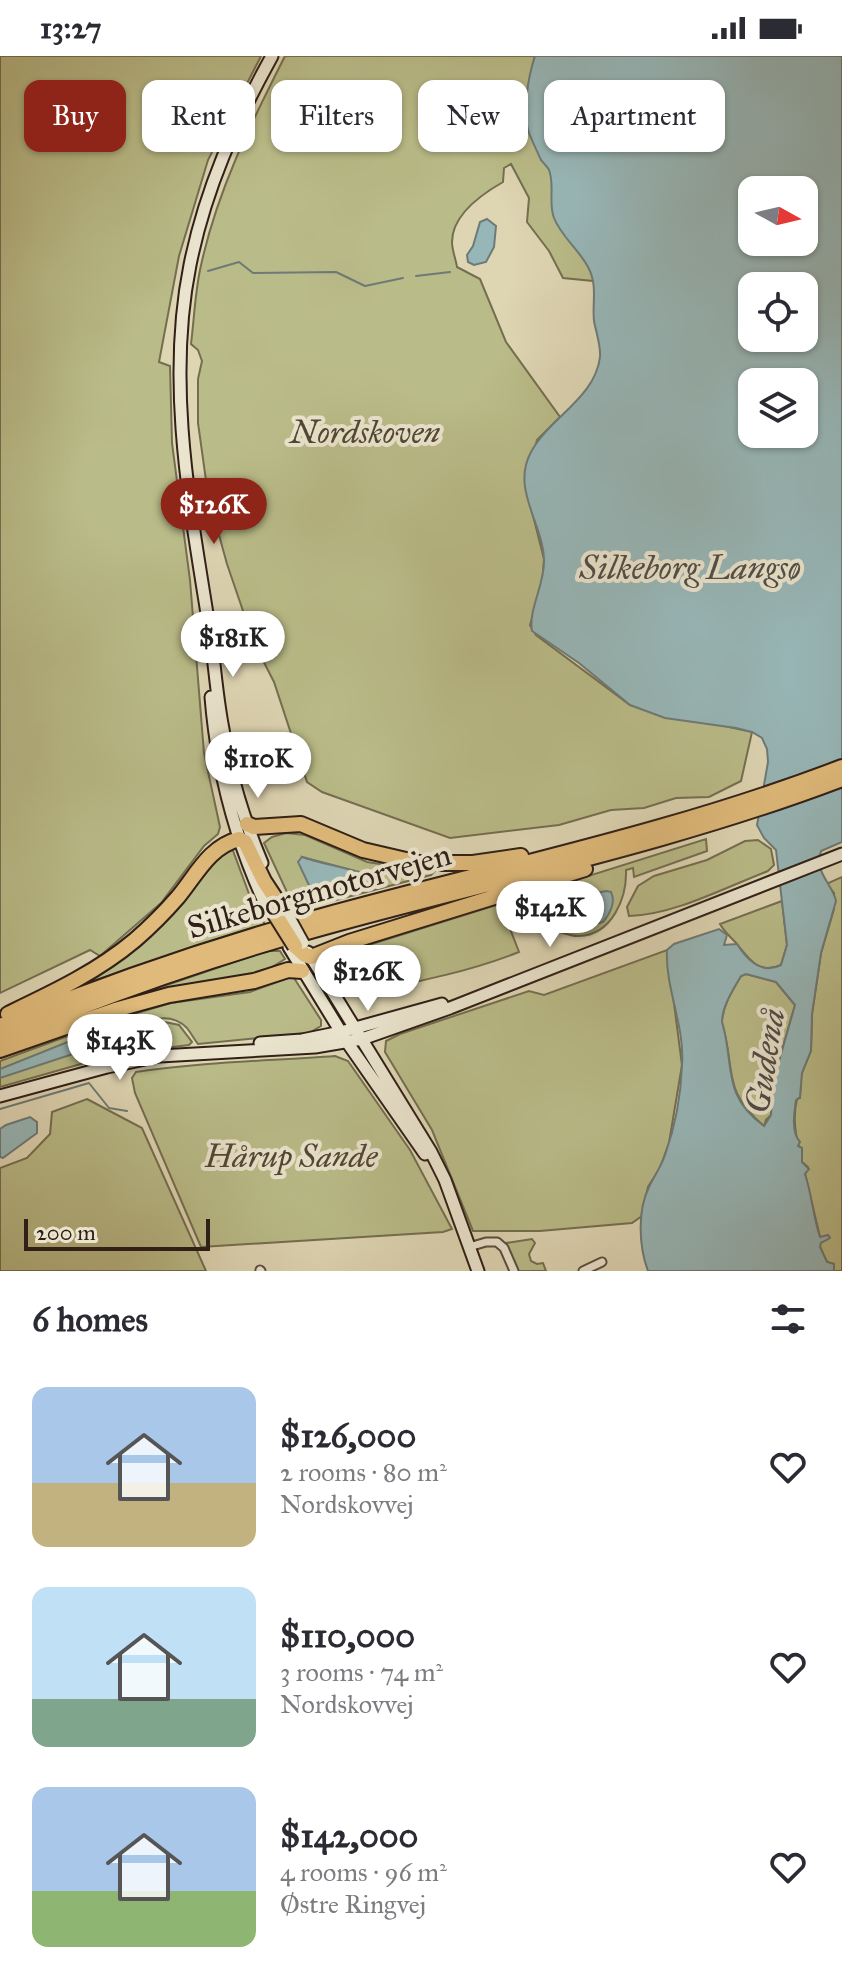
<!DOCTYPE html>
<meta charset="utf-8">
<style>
:root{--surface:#fff;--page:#f7f7f7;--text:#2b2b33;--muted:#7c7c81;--accent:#8f2418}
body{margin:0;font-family:"IM FELL Great Primer",serif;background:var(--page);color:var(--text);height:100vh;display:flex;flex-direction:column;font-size:30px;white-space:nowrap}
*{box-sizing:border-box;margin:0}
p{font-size:26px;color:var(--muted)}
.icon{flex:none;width:44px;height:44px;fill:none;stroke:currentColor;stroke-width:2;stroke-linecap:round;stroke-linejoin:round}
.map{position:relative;height:1215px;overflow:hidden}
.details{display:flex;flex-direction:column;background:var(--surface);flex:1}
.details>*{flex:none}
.banner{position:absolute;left:24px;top:24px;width:794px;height:72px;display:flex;gap:16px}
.needle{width:52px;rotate:98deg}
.fabs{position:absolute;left:738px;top:120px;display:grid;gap:16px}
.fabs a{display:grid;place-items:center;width:80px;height:80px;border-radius:16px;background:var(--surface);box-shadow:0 2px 6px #0004;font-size:40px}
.scale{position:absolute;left:24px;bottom:20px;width:186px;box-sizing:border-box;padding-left:8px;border:4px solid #302018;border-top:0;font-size:22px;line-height:28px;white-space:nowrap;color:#302018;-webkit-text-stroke:6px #eae4ce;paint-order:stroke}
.price{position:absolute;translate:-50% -68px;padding:0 18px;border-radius:28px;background:#fff;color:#222;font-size:26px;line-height:52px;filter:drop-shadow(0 2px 4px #0008)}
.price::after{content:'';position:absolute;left:50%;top:48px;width:24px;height:18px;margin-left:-12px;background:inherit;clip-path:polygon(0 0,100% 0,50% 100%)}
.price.on{background:var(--accent);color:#fff}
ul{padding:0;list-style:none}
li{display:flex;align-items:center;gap:24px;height:200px;padding:0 32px}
li span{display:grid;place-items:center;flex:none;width:224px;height:160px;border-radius:16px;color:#555}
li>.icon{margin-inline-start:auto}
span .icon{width:96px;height:96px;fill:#fffc;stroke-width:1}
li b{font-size:34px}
h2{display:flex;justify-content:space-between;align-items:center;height:96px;padding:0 32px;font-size:34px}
.chip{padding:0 28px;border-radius:16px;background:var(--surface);box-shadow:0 2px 6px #0004;font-size:28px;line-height:72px}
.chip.on{background:var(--accent);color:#fff}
.status{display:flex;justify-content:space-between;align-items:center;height:56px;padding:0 40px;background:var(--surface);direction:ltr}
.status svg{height:22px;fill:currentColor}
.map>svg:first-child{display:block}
.green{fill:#b9bb88;stroke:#746e50;stroke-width:2;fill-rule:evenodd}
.water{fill:#97b6b7;stroke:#6e7a77;stroke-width:2;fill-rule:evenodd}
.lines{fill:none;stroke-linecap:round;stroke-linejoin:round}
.stream{stroke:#6e7a77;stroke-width:2}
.street-casing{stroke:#5c4d3f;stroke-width:11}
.secondary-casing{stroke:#302018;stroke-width:15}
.highway-casing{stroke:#302018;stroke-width:18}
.street{stroke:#eae4ce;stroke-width:7}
.secondary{stroke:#eae4ce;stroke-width:11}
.highway{stroke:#dfba7a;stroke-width:14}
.secondary-bridge-casing{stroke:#302018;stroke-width:15;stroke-linecap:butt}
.highway-bridge-casing{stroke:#302018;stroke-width:18;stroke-linecap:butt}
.secondary-bridge{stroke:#eae4ce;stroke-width:11}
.highway-bridge{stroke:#dfba7a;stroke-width:14}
.labels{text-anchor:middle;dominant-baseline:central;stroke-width:8;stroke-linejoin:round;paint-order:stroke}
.park-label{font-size:32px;font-style:italic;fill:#524734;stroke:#eae4ce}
.street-label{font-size:32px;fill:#302018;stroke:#eae4ce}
.water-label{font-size:34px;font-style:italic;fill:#4f4d48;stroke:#eae4ce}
</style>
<div class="status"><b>13:27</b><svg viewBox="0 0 49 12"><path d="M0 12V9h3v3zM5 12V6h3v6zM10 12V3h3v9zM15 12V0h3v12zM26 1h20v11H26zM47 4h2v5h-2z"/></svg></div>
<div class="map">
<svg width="842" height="1215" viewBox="0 0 842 1215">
<rect width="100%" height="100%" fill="#ded5b3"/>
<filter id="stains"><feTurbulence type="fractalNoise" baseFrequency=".0025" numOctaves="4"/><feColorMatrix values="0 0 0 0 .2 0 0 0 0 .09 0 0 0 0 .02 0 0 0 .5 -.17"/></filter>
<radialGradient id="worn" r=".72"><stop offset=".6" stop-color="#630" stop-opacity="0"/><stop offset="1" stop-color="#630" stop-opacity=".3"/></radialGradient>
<path class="green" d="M0,0H261L208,104L179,200L159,306L170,310L172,387L190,524L204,697L220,771L218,778L204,790L161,847L100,900L90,894L0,937Z
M285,0H535L526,44V66L541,80L594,225L563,222L549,195L527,166L529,142L511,108L504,112L503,126C482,138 452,159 452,186C452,194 456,204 457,211L480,223L506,286L560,361L537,384L525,428L544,503L542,529L530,569L536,579L630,649L752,676L741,725L709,741L676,742L644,752L611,754L559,769L450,782L322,736L307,726L274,626L254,587L227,508L208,439L198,367V323L202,305L198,294L191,288C194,264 195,238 200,214C216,137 250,69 285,0Z
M286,777L305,779L367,806L434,816L431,819L302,853L293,849L264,787L272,781ZM302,801L374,820V825L314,840Z
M706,783L707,795L634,821L633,812L626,814C627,842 612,879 579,880C572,881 561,876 554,874L548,854L509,870L519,896C466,917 411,927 356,938L333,913L332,905L337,899Z
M758,784L771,793L774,809L768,815C726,831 674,859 629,860L627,851L638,830L654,820L707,804L745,785Z
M232,792L255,854L265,868L87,927L86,923L216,799Z
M842,821V1215H834V1208L827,1206L820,1191V1181L805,1118L808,1111L802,1106V1092L798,1090C795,1074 793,1059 797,1043L800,1042L801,1019L811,994L812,958L821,897L834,853V837L826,828Z
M782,845L787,889L781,909C759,919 749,903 737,888C731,881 725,877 720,868Z
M667,894L682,1009L669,1087L660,1112L648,1131L642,1160L632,1167L540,1175H473L432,1074L385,996L386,985L400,978L529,935L544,939Z
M267,895H280L285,903L264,916L102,954V951Z
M746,918L776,926L795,949L773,1026L771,1059L766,1064L764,1070C721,1034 736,1013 722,967C722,950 733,934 741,920Z
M291,921L294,922L321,964V970L309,977L198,988C194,983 191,977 187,972C165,950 135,971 112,981L108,979L103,967L171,947L250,936Z
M160,965L179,969L192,986L189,989L116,998L112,987L113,984Z
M95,970L109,1000L0,1031V1005Z
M335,1000L348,1005L410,1094L452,1173L443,1176L201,1191L135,1037L132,1022L136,1016C202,1006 268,1005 335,1000Z
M87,1043L142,1072L206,1215H0V1112L27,1102L50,1078L52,1056Z
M532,1183L535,1187L529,1198L531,1205L537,1208L543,1207L546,1215H517L506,1187Z"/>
<path class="water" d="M535,0H842V786L821,795C814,817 832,827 836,845L821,897L812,958L811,995L802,1017L800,1041L796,1044C794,1057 791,1076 800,1086L798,1090L802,1092V1106L809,1113L805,1118C812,1139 813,1160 820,1181L828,1179L830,1182L821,1187L820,1191L827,1206L834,1208V1215H648C639,1191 637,1155 649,1131C654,1120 661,1111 665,1099C675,1071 681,1038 682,1009C685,970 665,932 667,894L674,888L719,873L727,879L724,889L737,888C747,904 761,919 781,909L787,889L776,794L764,782L757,769L768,706L767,693L762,682L752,676L736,672L665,662L630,649L579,607L532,575C528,554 545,528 544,504C543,468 512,434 530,398C547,363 595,343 600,301C601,290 596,276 594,265C592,247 598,229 588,211C579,194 561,180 554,162C548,147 555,129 549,114C549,113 542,105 541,104C538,97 532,85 529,77C522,57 528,21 535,0ZM752,134H804V186H752ZM752,230H804V282H752ZM752,326H804V378H752ZM746,918L776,926L795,949L773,1026L771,1059L764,1070C721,1039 735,1009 722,966C722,950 733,934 741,920Z
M487,163L496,170L494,191L486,206L474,209L468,206L467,199L473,190L480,166Z
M302,801C321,808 361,814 375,822L374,825L314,840L298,806Z
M606,835L611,836C616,846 610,858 603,866L580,873L565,872C562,867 556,859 557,854C559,842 595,838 606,835Z
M75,983L79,984V996L0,1022V1013Z
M30,1061L37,1066V1077L3,1102L0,1101V1073L6,1069Z"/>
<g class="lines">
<path class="stream" d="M208,215L239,206L253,217L336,216L365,230L403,222
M416,220L450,216
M0,1053L89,1027L109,1052L127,1055"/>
<defs>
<path id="street" d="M469,1191L486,1186H497L504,1192L514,1215
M260,1214L261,1215
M583,1215L602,1206"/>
<path id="secondary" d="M211,641C217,715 235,784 267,852
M262,807C244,764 230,719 223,673C217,643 215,613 211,583C192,460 165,332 190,209C205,134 235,67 272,0
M289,891L347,986L425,1098
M308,896L431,1096L445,1124L478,1215
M260,987L302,984L341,976L442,948
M160,1000L315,991L362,983L450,952L842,798
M0,1040L107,1011L164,999"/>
<path id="highway" d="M247,768L254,771L301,768L363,794L419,807H473L521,800
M295,890L305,899L311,901L349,886L585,813
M8,958C52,937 97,916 135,884C150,871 165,856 178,841C197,818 209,791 239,783L245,786L264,825L287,860
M0,970C105,927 212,890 322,860C496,812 673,776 842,711
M0,983C107,939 214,901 325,871C498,823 674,787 842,723
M0,994L115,954L169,939L254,925L288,914L302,915"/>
</defs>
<use href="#street" class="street-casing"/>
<use href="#secondary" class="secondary-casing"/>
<use href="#highway" class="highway-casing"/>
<use href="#street" class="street"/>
<use href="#secondary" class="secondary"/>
<use href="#highway" class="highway"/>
<defs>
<path id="secondary-bridge" d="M281,847L303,887"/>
<path id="highway-bridge" d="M270,850L295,890"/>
</defs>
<use href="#secondary-bridge" class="secondary-bridge-casing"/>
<use href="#highway-bridge" class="highway-bridge-casing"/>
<use href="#secondary-bridge" class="secondary-bridge"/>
<use href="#highway-bridge" class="highway-bridge"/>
</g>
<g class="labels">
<g class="park-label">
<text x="365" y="376">Nordskoven</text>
<text x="291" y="1100">Hårup Sande</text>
</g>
<g class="street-label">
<text transform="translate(319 835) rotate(-16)">Silkeborgmotorvejen</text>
</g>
<g class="water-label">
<text x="690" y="511">Silkeborg Langsø</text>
<text transform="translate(765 1005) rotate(-81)">Gudenå</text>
</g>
</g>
<rect width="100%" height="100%" filter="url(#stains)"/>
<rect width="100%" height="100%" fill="url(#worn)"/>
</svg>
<div class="fabs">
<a><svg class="needle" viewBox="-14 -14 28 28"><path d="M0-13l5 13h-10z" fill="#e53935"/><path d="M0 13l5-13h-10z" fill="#7c7c81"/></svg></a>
<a><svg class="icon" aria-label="locate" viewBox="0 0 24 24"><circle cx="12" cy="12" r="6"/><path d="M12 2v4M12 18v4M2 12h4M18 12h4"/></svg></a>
<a><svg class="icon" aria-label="layers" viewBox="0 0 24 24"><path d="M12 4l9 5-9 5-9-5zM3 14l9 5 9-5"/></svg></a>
</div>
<div class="scale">200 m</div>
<b class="price on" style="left:214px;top:490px">$126K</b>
<b class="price" style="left:233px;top:623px">$181K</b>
<b class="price" style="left:258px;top:744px">$110K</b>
<b class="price" style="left:550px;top:893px">$142K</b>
<b class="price" style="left:368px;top:957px">$126K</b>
<b class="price" style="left:120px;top:1026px">$143K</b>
<div class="banner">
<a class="chip on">Buy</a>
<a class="chip">Rent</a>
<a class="chip">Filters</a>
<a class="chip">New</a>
<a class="chip">Apartment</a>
</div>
</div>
<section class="details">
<h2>6 homes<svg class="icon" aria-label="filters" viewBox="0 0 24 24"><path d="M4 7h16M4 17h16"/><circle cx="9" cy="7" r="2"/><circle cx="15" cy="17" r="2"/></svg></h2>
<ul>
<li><span style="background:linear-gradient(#a9c7e8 60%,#c2b280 0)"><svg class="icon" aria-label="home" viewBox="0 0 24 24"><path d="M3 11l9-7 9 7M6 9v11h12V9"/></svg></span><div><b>$126,000</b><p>2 rooms · 80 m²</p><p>Nordskovvej</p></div><svg class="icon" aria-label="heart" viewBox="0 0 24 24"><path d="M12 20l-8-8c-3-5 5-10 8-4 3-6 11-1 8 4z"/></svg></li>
<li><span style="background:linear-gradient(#bfe0f5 70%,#7fa58c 0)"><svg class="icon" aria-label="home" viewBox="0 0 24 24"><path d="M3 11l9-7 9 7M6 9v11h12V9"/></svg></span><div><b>$110,000</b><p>3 rooms · 74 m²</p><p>Nordskovvej</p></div><svg class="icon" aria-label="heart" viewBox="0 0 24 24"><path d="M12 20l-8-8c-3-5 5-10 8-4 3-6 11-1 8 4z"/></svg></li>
<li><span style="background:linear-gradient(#a9c7e8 65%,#8fb573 0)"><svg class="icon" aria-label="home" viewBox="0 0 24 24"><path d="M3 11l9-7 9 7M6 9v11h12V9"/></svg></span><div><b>$142,000</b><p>4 rooms · 96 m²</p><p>Østre Ringvej</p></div><svg class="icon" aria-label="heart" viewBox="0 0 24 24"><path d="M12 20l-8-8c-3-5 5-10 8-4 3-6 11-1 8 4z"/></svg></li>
</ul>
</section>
